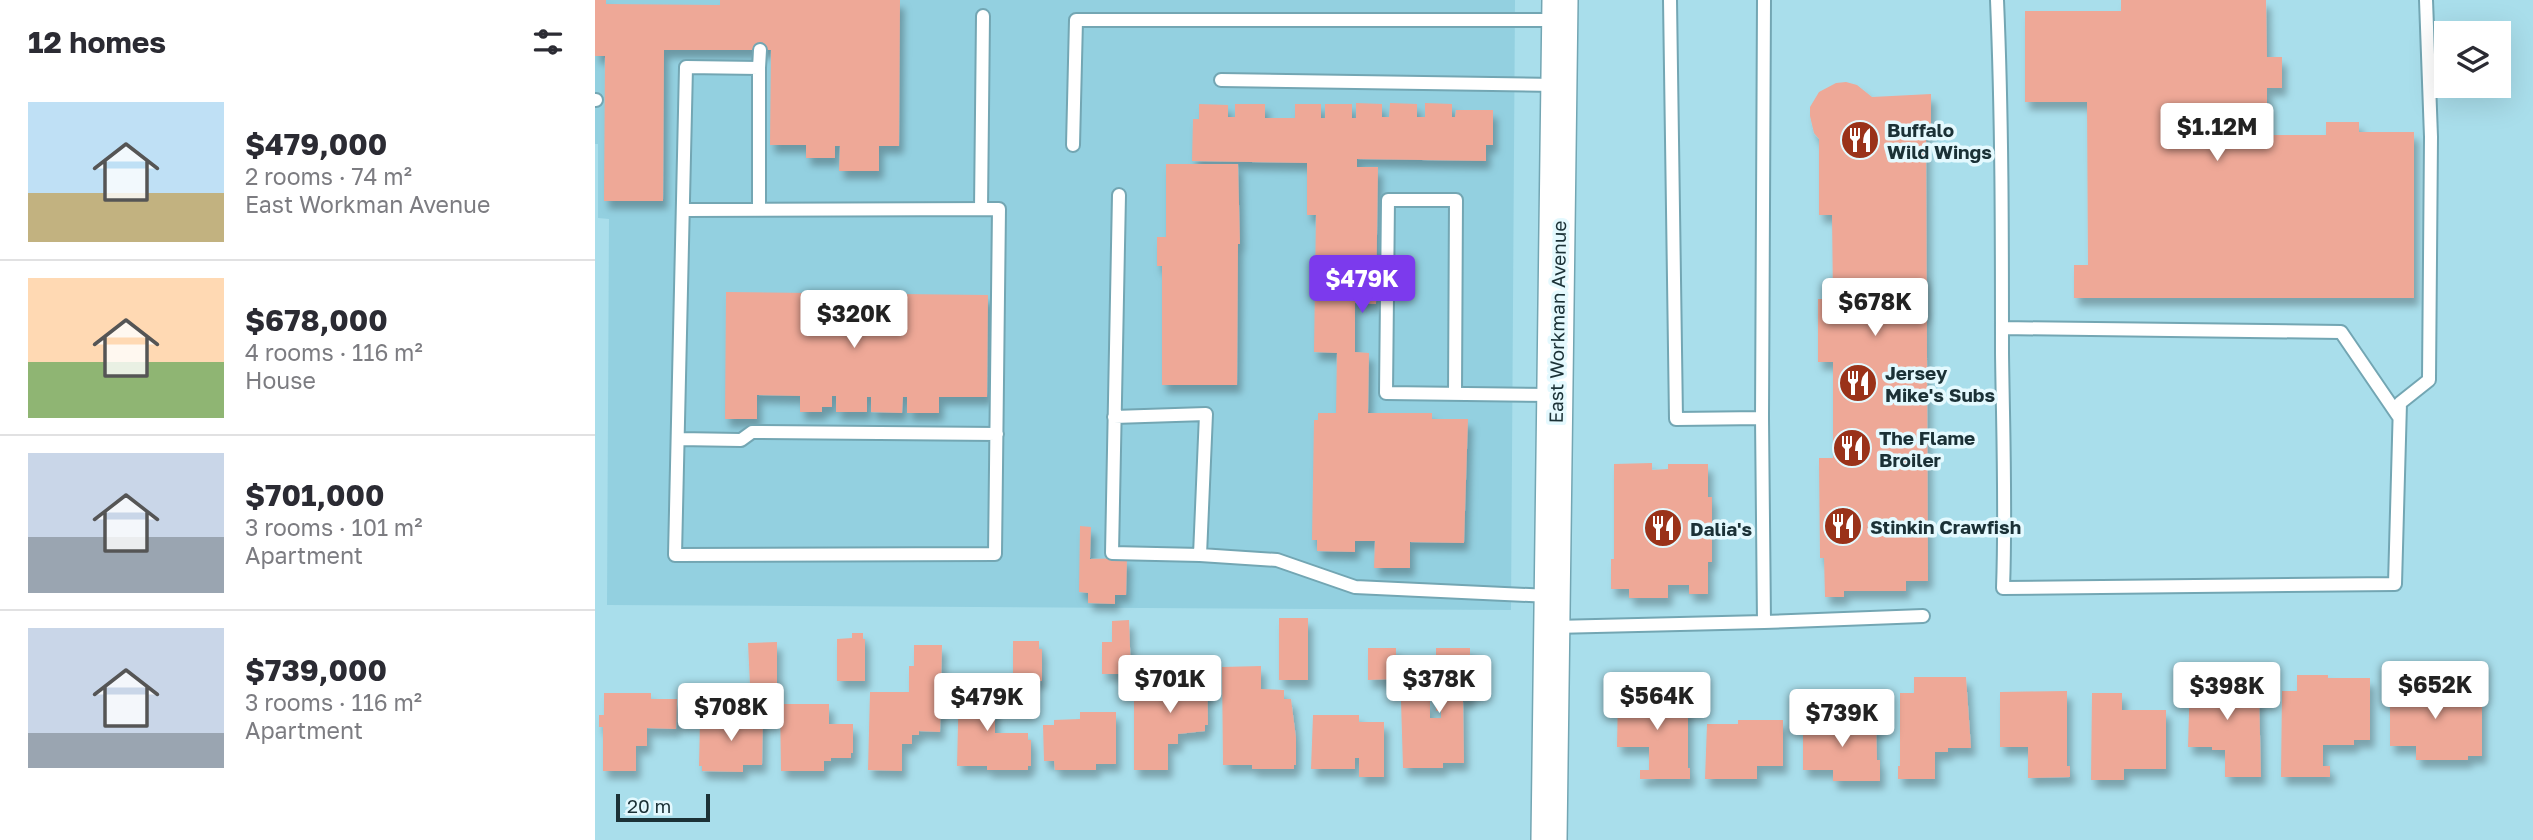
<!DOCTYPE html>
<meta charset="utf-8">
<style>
:root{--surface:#fff;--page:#f2f2f3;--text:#2b2b33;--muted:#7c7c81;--line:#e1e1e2;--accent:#7c3aed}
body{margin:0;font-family:"Golos Text",sans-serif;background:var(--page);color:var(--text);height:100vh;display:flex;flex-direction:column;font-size:26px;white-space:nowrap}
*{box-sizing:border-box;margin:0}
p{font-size:23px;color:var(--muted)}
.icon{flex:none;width:38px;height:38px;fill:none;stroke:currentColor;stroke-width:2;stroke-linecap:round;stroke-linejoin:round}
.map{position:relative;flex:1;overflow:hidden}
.panel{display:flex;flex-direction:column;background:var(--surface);width:595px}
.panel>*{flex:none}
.buttons{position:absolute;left:1839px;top:21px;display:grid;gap:14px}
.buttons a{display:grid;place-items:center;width:77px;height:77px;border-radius:0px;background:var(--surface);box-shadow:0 7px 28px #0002;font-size:35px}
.scale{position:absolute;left:21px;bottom:18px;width:94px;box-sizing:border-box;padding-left:7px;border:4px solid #1b3136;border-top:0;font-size:19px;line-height:24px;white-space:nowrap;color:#1b3136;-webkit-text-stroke:5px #e4f9fe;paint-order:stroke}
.price{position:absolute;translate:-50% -60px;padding:0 16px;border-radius:7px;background:#fff;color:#222;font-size:23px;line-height:46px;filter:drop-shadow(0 2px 4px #0008)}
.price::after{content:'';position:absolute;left:50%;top:42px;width:21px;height:16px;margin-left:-10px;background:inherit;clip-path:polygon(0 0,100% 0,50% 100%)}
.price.active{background:var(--accent);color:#fff}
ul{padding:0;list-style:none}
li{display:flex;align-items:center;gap:21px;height:175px;padding:0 28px}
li+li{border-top:2px solid var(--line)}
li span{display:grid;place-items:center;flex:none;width:196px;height:140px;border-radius:0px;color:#555}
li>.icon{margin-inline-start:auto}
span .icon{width:84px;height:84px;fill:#fffc;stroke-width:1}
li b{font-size:30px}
h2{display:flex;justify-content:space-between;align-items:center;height:84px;padding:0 28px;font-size:30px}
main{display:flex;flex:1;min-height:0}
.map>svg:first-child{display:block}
.built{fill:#93d0e0}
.building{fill:#eea897;filter:url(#shadow)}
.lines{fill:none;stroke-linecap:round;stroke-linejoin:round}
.lane-casing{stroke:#73a6b3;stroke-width:16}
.secondary-casing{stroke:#73a6b3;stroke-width:38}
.lane{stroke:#fff;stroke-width:12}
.secondary{stroke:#fff;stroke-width:35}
.labels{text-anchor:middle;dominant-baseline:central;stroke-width:7;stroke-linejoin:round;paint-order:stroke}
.poi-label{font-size:19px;font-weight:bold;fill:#1b3136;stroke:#e4f9fe;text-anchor:start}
.street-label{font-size:19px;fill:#1b3136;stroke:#e4f9fe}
</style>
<main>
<section class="panel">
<h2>12 homes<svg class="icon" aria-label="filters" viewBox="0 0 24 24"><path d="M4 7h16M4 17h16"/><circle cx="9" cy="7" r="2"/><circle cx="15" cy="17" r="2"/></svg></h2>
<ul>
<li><span style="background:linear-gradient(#bfe0f5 65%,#c2b280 0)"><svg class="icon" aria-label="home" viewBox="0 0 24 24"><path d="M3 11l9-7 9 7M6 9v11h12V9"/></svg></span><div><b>$479,000</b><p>2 rooms · 74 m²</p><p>East Workman Avenue</p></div></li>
<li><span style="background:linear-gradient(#ffd9b3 60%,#8fb573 0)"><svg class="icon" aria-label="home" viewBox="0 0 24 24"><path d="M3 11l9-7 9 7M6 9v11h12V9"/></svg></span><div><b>$678,000</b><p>4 rooms · 116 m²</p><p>House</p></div></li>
<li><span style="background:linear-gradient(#c9d6e8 60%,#9aa5b1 0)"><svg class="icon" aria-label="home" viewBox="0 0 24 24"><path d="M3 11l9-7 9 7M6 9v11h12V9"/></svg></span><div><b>$701,000</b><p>3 rooms · 101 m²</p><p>Apartment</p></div></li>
<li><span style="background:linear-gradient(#c9d6e8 75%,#9aa5b1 0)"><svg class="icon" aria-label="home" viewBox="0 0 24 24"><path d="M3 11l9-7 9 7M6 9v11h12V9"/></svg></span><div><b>$739,000</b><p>3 rooms · 116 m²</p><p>Apartment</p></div></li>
</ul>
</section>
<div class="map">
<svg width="1938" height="840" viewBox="0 0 1938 840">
<defs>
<filter id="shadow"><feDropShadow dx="4.5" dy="8" stdDeviation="3.5" flood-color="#0004"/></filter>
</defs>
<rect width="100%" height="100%" fill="#a9deeb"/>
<path class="built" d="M0,0H920L916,610L12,605L14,219L3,218V144H0Z"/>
<path class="building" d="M0,0H11V4L125,5V0H305L304,146H284V171H244L245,146H240V158H211V145H175L176,50H69L68,201H9L10,56H0Z
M1526,0H1671L1672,57H1687V88H1672V135H1731V122H1764V132H1819V298H1479V265H1493L1492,102H1430V11H1526Z
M1251,82L1262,85L1277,97L1336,94V133H1331L1333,581H1311V591H1249V597H1230L1229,558H1225L1224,458H1238V362H1223V299H1238L1237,215H1224V139L1219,133L1215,116V107L1224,92L1241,83Z
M761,103L787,104V117H794L795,103L822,104V117H830V103L857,104V117H860L861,110H898V145H891V161L762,159V167H783L781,304L760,303V352L774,353L773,413H837V419H873L869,543L815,542V568H779L780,541H760V552L722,551V540H717L719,420H723V413H741L742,353L719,352L721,215H712V163L597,161L598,119H604V104L633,105V117H640V104H670V118H700V104H726V118H730V104H757V118H761Z
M571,164H643L645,244H643L642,385H567V266H562V237H571Z
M131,292L393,295L392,397H344V413H312V397H308L307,413L276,412V397H272V412H241V396H237V407H227V412H205V396L162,395V419H130Z
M1057,463V470L1073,469V464H1113V497H1117V562H1113V594H1094V585H1073V598H1034V589H1016V559H1019V464Z
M485,526L496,527L495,559L532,558L531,595H520V604L493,603V593L484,592Z
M684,618H713V680H684Z
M534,620L536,674H507V642H517V621Z
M257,633H268V639H270V681H242V639L257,638Z
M418,641H444V649H447V681H418Z
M182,642V705L156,706L153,643Z
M319,645H347L345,732L324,731V735H317V744H307V771L273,770L275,692H314V666H319Z
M773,648H801V679L773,680Z
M841,648H875V701H868L869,763H848V768H808L806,701L835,700V718H846V711H841Z
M584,658H612L613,725H610V731L583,734V744H573V770H539V697H541V691H584Z
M666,666V689L689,690V699H696L701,738V765H699V769H657V765H628L627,667Z
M1702,675H1733V678H1775V740H1759V745H1728V766H1735V777H1686L1687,691H1702Z
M1595,676H1652V692H1664L1666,777H1630V750H1617V747H1593Z
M1319,677H1371L1376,748H1353V752H1340V779H1303V766H1305V693H1319Z
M1795,681H1863V701H1887V756H1873V760H1821V746H1795Z
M400,683V733H433V740H436V766H433V770H392V766H362L364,684Z
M1472,691V766H1475V777L1433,778V747H1405V692Z
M9,693H56V699H82L81,729L52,728V746H41V771H8V727H4V715H9Z
M1093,693V768H1095V779H1045V770H1054V747H1022L1023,694Z
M1497,693H1527V710H1571V769H1529V780H1496Z
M185,704H234V724H258V753H256V758H236V761H229V771H186Z
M485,712H521V764H501V770H460L459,761H449L448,725H459V720L485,719Z
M132,713L168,714L167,765H148V772L107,771V766H104L105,721H131Z
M718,715H764V722H789V777H764V758H760V769H716Z
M1143,720H1188V766H1162V779H1110L1112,724H1143Z
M1208,720L1281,722L1282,760H1285V781H1238V770H1208Z"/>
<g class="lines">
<defs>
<path id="lane" d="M1075,0L1081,419L1167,418
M1402,0C1407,117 1407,235 1407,353C1408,431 1411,509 1408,588L1800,584L1805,403L1834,380L1836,137L1831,0
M164,68L165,50
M626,80L960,85
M0,100H1
M478,145L481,20H961
M524,195L517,553L605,555
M386,209L388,16
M89,210L404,209L400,554L80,555L91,67L164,68V210
M1407,328L1746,332L1804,417
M860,394L861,200H793L791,393L957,395
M519,417L611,414L605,555L682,560L760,587L955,596
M83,439L146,440L157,432L402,434
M1169,622L1328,616
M959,627L1169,622L1167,418L1169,0"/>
<path id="secondary" d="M954,840L965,0"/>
</defs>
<use href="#lane" class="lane-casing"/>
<use href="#secondary" class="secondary-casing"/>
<use href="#lane" class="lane"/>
<use href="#secondary" class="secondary"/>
</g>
<defs>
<symbol id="restaurant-disc" viewBox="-11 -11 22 22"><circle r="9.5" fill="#9a3219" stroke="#e4f9fe"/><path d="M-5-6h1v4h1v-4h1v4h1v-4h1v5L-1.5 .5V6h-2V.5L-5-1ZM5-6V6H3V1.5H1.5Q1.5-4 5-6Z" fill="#fff"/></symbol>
</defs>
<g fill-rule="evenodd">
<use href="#restaurant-disc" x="1243" y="118" width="44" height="44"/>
<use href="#restaurant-disc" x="1241" y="361" width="44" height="44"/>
<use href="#restaurant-disc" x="1235" y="426" width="44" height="44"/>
<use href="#restaurant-disc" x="1226" y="504" width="44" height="44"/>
<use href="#restaurant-disc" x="1046" y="506" width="44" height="44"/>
</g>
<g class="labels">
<g class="poi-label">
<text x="1292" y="129">Buffalo<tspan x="1292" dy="22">Wild Wings</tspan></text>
<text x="1290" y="372">Jersey<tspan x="1290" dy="22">Mike's Subs</tspan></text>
<text x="1284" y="437">The Flame<tspan x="1284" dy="22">Broiler</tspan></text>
<text x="1275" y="526">Stinkin Crawfish</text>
<text x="1095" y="528">Dalia's</text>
</g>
<g class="street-label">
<text transform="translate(962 322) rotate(-89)">East Workman Avenue</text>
</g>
</g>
</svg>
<div class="buttons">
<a><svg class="icon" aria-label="layers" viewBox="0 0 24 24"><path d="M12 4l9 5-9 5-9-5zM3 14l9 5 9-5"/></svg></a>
</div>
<div class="scale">20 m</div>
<b class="price" style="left:1622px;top:163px">$1.12M</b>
<b class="price active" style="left:767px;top:315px">$479K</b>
<b class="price" style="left:1280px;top:338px">$678K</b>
<b class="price" style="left:259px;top:350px">$320K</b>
<b class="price" style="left:575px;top:715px">$701K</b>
<b class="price" style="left:844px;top:715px">$378K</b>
<b class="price" style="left:1840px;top:721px">$652K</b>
<b class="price" style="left:1632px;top:722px">$398K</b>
<b class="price" style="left:1062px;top:732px">$564K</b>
<b class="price" style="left:392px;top:733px">$479K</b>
<b class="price" style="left:136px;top:743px">$708K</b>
<b class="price" style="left:1247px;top:749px">$739K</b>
</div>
</main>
